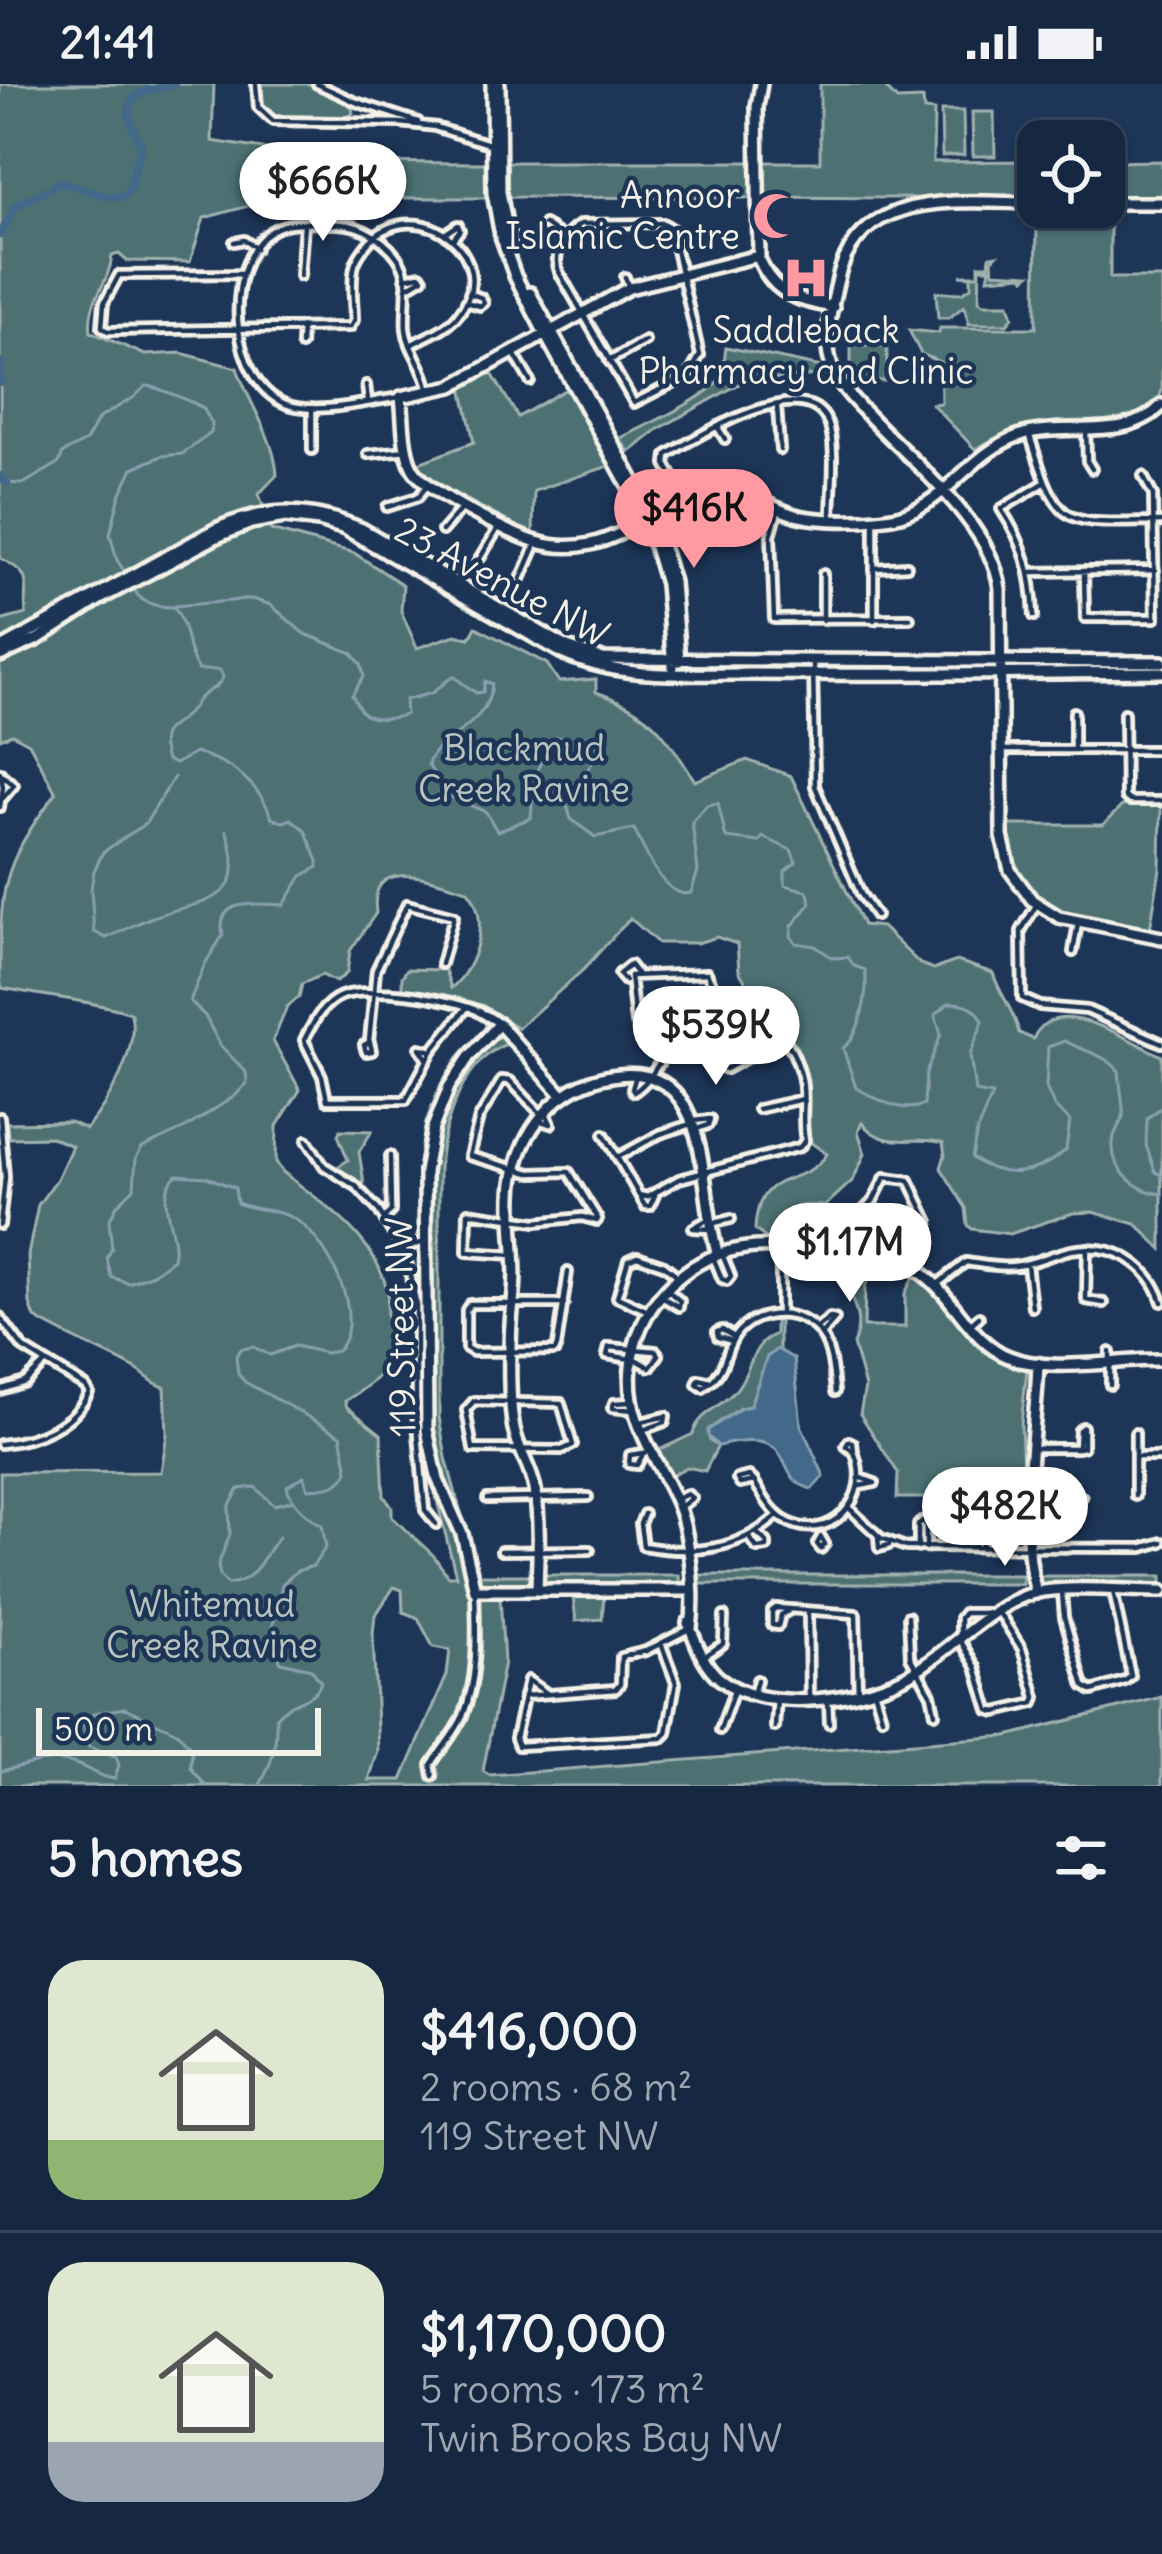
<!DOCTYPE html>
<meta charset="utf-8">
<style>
:root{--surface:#162841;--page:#23344c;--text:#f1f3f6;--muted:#9ea6b1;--line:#35445a;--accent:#ff9aa2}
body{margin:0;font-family:Delius,sans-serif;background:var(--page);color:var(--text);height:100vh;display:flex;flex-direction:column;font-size:45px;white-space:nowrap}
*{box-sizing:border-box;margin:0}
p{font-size:39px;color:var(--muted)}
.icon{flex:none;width:66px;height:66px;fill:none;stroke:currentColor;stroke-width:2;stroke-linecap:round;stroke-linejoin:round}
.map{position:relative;height:1702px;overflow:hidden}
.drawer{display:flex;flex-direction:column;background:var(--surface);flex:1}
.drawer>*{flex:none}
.buttons{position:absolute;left:1017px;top:36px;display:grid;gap:24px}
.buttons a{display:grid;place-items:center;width:108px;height:108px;border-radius:24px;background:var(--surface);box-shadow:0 3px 9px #0004,0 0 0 3px var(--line);font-size:60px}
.scale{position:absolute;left:36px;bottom:30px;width:285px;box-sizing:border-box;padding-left:12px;border:6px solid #f4f1e8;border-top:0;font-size:33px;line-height:42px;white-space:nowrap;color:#f4f1e8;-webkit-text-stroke:9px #1d3557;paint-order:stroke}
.price{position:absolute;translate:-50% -102px;padding:0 27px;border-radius:42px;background:#fff;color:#222;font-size:39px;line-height:78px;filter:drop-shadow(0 3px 6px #0008)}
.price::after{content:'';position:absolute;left:50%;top:72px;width:36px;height:27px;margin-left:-18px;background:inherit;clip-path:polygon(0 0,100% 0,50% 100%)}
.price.on{background:var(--accent);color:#111}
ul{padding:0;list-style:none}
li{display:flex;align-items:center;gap:36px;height:300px;padding:0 48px}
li+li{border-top:3px solid var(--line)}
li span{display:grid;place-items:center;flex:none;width:336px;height:240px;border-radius:36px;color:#555}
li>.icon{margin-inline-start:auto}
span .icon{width:144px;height:144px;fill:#fffc;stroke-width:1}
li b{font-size:51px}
h2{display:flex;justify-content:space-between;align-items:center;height:144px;padding:0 48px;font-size:51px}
.status{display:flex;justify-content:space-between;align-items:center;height:84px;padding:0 60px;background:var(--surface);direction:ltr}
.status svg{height:33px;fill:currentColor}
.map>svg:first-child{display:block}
.green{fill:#4d7173;stroke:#a0b1ae;stroke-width:3;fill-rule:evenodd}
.water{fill:#42688a;stroke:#899fb0;stroke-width:3}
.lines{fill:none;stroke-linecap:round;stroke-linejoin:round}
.stream{stroke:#899fb0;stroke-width:3}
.river{stroke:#42688a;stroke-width:8}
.street-casing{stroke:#f4f1e8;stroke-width:14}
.secondary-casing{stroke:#f4f1e8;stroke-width:18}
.street{stroke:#1d3557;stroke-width:4.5}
.secondary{stroke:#1d3557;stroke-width:9}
.labels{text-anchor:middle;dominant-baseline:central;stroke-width:9;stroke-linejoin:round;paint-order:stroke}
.poi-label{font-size:36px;fill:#f4f1e8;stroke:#1d3557;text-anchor:end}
.street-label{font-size:36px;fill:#f4f1e8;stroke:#1d3557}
.park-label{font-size:36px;fill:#bac4bf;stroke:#1d3557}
</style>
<div class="status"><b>21:41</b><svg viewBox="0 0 49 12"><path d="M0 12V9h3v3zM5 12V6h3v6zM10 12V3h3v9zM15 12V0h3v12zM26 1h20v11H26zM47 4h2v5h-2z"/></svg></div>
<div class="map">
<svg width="1162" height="1702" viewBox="0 0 1162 1702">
<rect width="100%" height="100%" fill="#1d3557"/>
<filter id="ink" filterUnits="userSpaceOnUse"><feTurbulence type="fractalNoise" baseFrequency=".00833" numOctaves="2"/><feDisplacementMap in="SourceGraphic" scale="24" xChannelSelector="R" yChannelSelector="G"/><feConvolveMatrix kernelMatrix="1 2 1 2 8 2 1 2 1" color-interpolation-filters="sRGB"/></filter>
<g filter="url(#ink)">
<path class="green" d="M0,0H214L212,57L275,67L276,78L489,79L491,114H278L204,134L190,178L127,177L119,170L112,172C108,205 87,213 91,248L145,271L181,269L237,284C249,320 275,354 277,391L259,410L271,446L354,469L403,501L401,527L417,564L455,551L470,554L476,543L547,580L559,598L596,595V608C652,627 664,649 695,697L747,676L791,692L863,841L882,843L920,880L934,885L957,877L993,889C1000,912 1014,925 1019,949L1033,955C1055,906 1128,957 1162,972V1165L1136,1140L1093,1128L1073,1129L1010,1150L972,1145L968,1141L966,1124L941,1084L945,1071L943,1059C915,1050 886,1068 862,1039L858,1047L865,1070L853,1096L825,1122C807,1121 789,1118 783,1138L803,1157H770L755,1146C758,1080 802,1107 827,1070L810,1058L804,983L790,950L761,923L739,887L737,860L717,853L697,859H658L630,834L584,885L518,944L482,921L402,904V893L407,885L445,886L451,904C477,884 491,831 467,806C433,796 368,770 376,829L350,867L347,889L336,898L322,891L302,900L299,913L287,923L273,957L300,1006L277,1042L276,1078L283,1088C324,1121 374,1151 387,1206C389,1215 386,1225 387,1234C391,1283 387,1291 345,1317L347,1323L381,1350L384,1412L392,1423V1433L433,1471L448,1492H456L422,1357L418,1087L426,1038L441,1000L459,972L486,943L485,938L511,959C465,970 442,1041 439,1084V1333L446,1374L478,1491H679L680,1512H604L602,1535L576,1537L573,1512H500L504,1578L483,1687L489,1691L1007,1652L1162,1613V1702H0V1389L161,1388L167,1350L165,1303C151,1300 145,1289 132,1283C100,1266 67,1253 35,1234L30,1220L28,1171L38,1121L57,1095L72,1062L51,1053L8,1054L7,1039L70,1038L86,1045C109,1018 139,966 131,930C119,921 25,909 2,904L0,897C0,804 0,783 56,709L29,659L12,650L0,655V537L26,530C22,497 37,493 0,474ZM394,1503L402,1506L403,1528L418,1534L433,1563L450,1566L447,1591L402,1696H369L378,1667L373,1549L375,1532Z
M259,0H312L351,19L353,29L346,35H277L259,20Z
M820,0H882L897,16L923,15L924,26L934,27L933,78L1038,77V115L760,113L761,78H820Z
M941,27H963L964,71L942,72Z
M972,28H994L995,72H973Z
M1162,77V115H1104V78Z
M502,78H752V114L503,113Z
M1037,126L1110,127V194H1162C1162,223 1162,280 1162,306C1152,348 1085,334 1054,338C1025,341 1000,351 975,365L932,320L941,319L940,278L921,270L909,246L939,249L940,244H1036Z
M997,171L992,176L993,188L1030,190L1025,194L1023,191L988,194L990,184H980L979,217L984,220H1009L1013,233L1007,240H969L964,222L949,234H938L936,208L962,209L971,203V192L960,191H979V181H989L990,172Z
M851,261L887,262V297H851Z
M726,263L826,284V290L741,299L657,346L630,368L619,355C640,344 711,313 721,293C725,285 724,271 726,263Z
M491,288L518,333L566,305L609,382L534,407L533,451L432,397L416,380L474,358L462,303Z
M1161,719L1160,785L1150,845C1084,834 1004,830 1007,741H1103L1122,722Z
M340,1046L372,1047L359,1068L364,1099L360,1102L333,1086L348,1076L338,1051Z
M860,1168L877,1172L865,1203L864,1243H905V1209L914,1192L934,1207L989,1271L1027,1286L1021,1340L1024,1412L961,1415L949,1420L932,1414H897L898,1389L860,1330L865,1303L853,1260C862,1241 857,1227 849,1208L859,1184Z
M775,1233H779V1265L767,1273L750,1322L740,1324L708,1346L710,1357L718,1362L705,1387L687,1383L670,1392L657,1367L693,1350C699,1327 725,1322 738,1303C753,1282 750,1262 775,1250Z
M696,1491H1022V1500H696Z
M1038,1492H1162V1502L1040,1501Z"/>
<path class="water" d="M777,1265L794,1275L801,1341L824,1392L812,1405C768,1395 805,1342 718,1362L708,1352V1346L741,1324L750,1322L767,1273Z"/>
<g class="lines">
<path class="stream" d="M7,399L23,400L59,379L63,369L86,357L99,334L133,314L146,302C153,301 195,319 203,324L212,340L211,349L182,370L162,372L133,384L120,411L110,450L117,476L126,490
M134,504C139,520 159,523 174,523C190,545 185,567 198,586H220L223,593C217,605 211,604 202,612C192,620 198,620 189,628C171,647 155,642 166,676L175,680L195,669C231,677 260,701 272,734L283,738L291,735L305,746L318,777V783L302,792L284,821C257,820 215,813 223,851L205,880L190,917L205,932L220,961L246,988L247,999L235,1012L187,1043L142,1064L136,1074L134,1104L117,1121L109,1137L112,1164L107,1174L111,1193L128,1199L153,1190L173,1175C180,1148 152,1117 176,1091L207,1093L235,1104L237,1119C256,1127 276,1125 293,1134C326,1152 369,1235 337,1267L326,1269L295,1262L270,1271L253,1263L241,1265L236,1272L238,1290L245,1298L341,1351L348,1387C341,1404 324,1404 308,1405L304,1392L287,1402C289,1417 309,1434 322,1441L326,1463L313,1482L297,1487L282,1500L270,1555L281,1578L311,1585L321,1598C315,1618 290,1615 276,1633C277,1659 273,1680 259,1702
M175,522L252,515L271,521L303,549L352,569L361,580L364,592L352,611C356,616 357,622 361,627C369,638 396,635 406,630L405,616L432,609L453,592L476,609L483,608L485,597L492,600C488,646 433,653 428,681L449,712L486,728L497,747L531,734C533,707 536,670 557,653L573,657L591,651L600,665L582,695L563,708L571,735L595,753L634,745C644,765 664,816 691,809L698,787L692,738L707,721L718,719L726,754L759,758L763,753L791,766L796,778L785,787V801L807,807L811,819L792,842L791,853L796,859L815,862L833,874L848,873L854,882L865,886C869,908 860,953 843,964L856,1004C878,1015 899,1030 924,1021L926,989L941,950L935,931L949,919C966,919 976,922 983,937L970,971L975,1008L992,1011L977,1047L972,1074C1005,1098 1038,1090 1066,1066L1070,1037L1054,1022L1046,1003L1048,963L1065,957C1085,968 1105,970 1119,987C1120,1001 1122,1012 1123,1025C1125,1035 1117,1043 1114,1052C1107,1084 1135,1107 1162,1110
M174,693L146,739L103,768L94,787L91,805L94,848L106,854C121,848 135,840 150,834C200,815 254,822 226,746
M1162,1023L1147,1034L1146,1061L1155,1087L1162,1092
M279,1453C261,1472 258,1497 228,1500L220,1492L218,1481L230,1450L229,1423L239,1405L255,1403L274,1421L291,1417
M0,1687C27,1682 50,1670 78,1681C92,1686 99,1693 115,1695L119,1681L116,1673L89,1663L84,1642L94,1629L125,1624L177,1648L192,1665L191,1684L206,1702"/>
<path class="river" d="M0,151L16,122L61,98L105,112L123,113L130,104L141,60C130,45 120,18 144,8C154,3 164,5 174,0
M0,278V298
M0,392L7,399"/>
<defs>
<path id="street" d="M256,0L258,23L273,37L400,39L437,43
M317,0L356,18L418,38
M435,43L492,61
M663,139L671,144L700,271L689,291L634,319L559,188C552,169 564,150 581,140Z
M544,140L565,155
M446,149L458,141L460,146L453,155
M234,158L244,156L256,164
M241,190L119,191L104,219L102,243L108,247L350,243L354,236C354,219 350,197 355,180C358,171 364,164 370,157C419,107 505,174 458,231C447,245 426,252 411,261
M300,192L304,140
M625,193L629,204
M405,194L420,191L423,194L406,204
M466,218L480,222L484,219L482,214L469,209
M301,261L302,243
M513,268L530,297
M609,277L645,257
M366,301L368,317
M401,313C368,317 325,330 292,322C227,305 220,178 273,146C290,135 316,140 336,140C361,139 390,158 402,181C411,200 404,225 406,245C408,266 425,283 428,304
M777,322L780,366
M312,324V366
M717,342L725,355
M1086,344L1087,377L1092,385
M1029,349C1060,448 1061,439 1162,438
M368,370L407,366
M684,414L666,380L667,371C696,353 806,285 828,339C837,360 831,410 831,434
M387,423L418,413L428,401
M779,424L771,451L774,535L910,534
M874,434V536
M442,447L460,426
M474,484L500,441
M874,484L907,482
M1084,487L1085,534H1155L1153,411L1143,392
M1032,488L1155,486
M823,490V536
M521,495L537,458
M1034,532C1032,489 1025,461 1001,425L1044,399
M813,577L815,702L861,810L876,832
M1074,628V666
M1124,629L1125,713L1130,717H1162
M1001,666H1162
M0,688L3,703L0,723
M1,690L14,701L3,714
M1037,820L1021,847L1022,914L1040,922L1087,926L1162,959
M1073,868L1078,839
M625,897L619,890L630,881L637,890
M467,923L432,967L406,1016H327L322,992L304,956C313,939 322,920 341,912C371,900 477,916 499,939
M471,924L497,939
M679,949L635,938L630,892L707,889L723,923
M369,957L376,886L407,820L454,832L441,880
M370,958L372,967L366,968L364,961Z
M427,975L420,964L432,967
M744,975L734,972L721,982L726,985L784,954
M635,995L632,1005L634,1008C658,992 664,962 685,942C738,894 786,935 801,991C807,1013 800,1035 805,1056L800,1063L679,1095L647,1113L639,1111
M758,1025L803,1015
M542,1031L510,997L502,996L479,1034L469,1072L530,1089L569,1088L598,1135
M0,1033L5,1093L0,1141
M538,1036L551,1040L545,1027
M694,1037L710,1035L708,1041L697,1045
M604,1050L645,1122H650L655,1111
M307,1056L324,1082L356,1102L379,1127L405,1169L416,1218V1328L425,1426L436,1440
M618,1073L660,1050L688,1041
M858,1132L873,1117L885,1093L909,1096L929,1138L898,1176
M384,1134L391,1127L390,1072
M707,1136L693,1144L710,1145
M714,1139L731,1135
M811,1161L819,1153L825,1163
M828,1163V1182L832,1184L836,1163
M402,1164L425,1158
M1087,1164L1086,1216L1104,1219
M514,1171L467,1168L468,1128L536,1138L582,1133L597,1137
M713,1173L722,1195L727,1197L731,1192L722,1170
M1027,1180L1032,1223
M939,1199L966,1178C982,1180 998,1184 1015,1182C1034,1180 1052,1170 1071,1166C1112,1158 1149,1178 1162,1218
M660,1212L679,1223L680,1217L666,1205
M564,1220H470L466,1226V1264L473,1268L555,1267L557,1262L568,1188
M648,1227L617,1213L628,1176L637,1172L664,1181L679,1193
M780,1229V1163
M0,1233L23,1264L85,1302L89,1308C75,1341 35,1357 0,1360
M970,1241L979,1233
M816,1245L830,1234L835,1235L821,1251
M729,1256L718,1253L717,1248L722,1246L734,1253
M609,1263L656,1267L659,1271L650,1283L637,1276L607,1271Z
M1110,1268V1301
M711,1298L703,1304L697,1300L699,1295L711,1298C727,1284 725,1263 738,1248C759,1224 804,1224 822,1252C832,1268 833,1290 835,1308
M0,1306L25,1298L45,1279
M474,1317L561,1319L573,1361L562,1366L473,1365L466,1326Z
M631,1318L614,1319L612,1324L633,1326
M637,1339L666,1332L665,1338L643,1346
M1135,1349V1412
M849,1357L853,1359L854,1368L846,1362Z
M1035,1364H1078L1083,1363V1343L1079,1346L1078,1364
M642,1372L637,1381L629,1380L630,1371L650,1368
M1135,1373H1162
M754,1397L749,1392L737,1395L740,1400L754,1397C762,1410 770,1426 783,1435C829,1464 874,1413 854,1368
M860,1402L875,1399L861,1394
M1031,1413H1082
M487,1415L588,1413
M677,1415L687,1410L692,1414L679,1424
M850,1425L881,1454L906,1463L1142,1464L1162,1458
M644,1430L640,1440L643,1462C693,1471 740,1467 778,1431
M878,1452L879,1464L889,1461
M821,1453L825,1460L821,1465L817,1460Z
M750,1455L757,1464L767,1463V1458L758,1450
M918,1464V1441L922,1437L926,1440V1464
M974,1464V1440L978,1437L981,1440L982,1464
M501,1467L590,1466
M1062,1508L1064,1533L1084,1602L1092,1607L1125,1597L1131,1592L1113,1507
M788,1527L781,1531L778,1542L772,1541V1527L776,1524L856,1530L858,1610
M964,1529H997L1002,1533L1022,1565L1036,1613L1034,1619L996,1628L989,1626L976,1583L960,1556V1534Z
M808,1530L809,1614
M908,1532L910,1573L931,1610L935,1629
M702,1574L723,1560L724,1532
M874,1606L882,1633
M548,1610L528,1596L515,1654L518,1662L662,1654L667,1649L676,1599L661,1559
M753,1611L757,1596
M524,1612L616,1605L620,1600L621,1573L646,1567L691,1544
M828,1614L829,1639
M775,1643L777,1614
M720,1646L735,1604
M433,1692L431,1681C441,1665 455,1650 463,1632C479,1593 476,1547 475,1506"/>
<path id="secondary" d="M492,0L493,109L501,152L515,192L545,250L647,436L666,500L673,583
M499,0L500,108L510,160
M761,0L757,23L759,176C774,210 798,217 833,223
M1038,119C964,119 857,101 837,199C832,221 825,249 829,272C834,297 852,315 869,332C913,379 992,440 1000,505L1002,752L1010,786L1032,816L1059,833L1162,854
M1104,119H1162
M758,172L629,204L452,302L401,313C404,335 402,365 413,385C425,407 511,451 537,458C554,463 573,464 591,460C636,449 679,409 726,409C751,409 772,424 795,431C820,438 880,438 904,430C950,415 973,365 1024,350C1069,338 1127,358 1162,321
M530,209L654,434L673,498L679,577
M0,565L216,445C267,422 311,423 362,445L567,563L603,575L1162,578
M0,572L38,555L100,515L219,452L251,439L285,433L319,437L345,445L564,570C624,597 691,589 755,590C891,591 1026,589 1162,588
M563,1012L499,940L469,973L449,1003L433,1044L425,1088L427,1346L438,1396L462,1450L475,1506H691
M537,1506C538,1473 540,1438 535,1405C531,1384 518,1366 514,1345C508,1314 509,1249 513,1218C519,1178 508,1137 513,1099C520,1046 557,1001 611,992C717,974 697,1109 718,1171
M1036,1509C1017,1438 1036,1351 1038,1279
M688,1539C697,1559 701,1578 719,1594C763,1631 865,1617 912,1589C949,1567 993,1520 1034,1509C1066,1501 1127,1507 1162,1507
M691,1544C696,1510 690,1450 677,1419C657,1373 625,1336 631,1283C636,1225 682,1175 740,1165C761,1161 783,1163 804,1163C845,1163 881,1164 917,1186C954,1209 968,1257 1009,1273C1050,1290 1118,1275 1162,1276"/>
</defs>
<use href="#street" class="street-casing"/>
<use href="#secondary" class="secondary-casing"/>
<use href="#street" class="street"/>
<use href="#secondary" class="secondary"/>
</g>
</g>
<defs>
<symbol id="mosque-bare" viewBox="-9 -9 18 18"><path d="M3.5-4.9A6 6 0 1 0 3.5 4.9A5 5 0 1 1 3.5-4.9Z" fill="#ff9aa2" stroke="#1d3557" stroke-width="2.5" paint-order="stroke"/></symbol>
<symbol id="hospital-bare" viewBox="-9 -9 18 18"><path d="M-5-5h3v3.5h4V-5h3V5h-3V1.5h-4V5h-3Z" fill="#ff9aa2" stroke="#1d3557" stroke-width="2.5" paint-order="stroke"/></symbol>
</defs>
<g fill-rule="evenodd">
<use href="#mosque-bare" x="743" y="99" width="66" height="66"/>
<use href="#hospital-bare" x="773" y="161" width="66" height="66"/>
</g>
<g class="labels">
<g class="poi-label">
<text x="740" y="111">Annoor<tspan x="740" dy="41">Islamic Centre</tspan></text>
<text x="806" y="246" text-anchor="middle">Saddleback<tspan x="806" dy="41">Pharmacy and Clinic</tspan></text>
</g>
<g class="street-label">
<text transform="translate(502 498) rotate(28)">23 Avenue NW</text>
<text transform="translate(401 1243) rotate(-91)">119 Street NW</text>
</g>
<g class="park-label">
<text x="524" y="664">Blackmud<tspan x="524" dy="41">Creek Ravine</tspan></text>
<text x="212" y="1520">Whitemud<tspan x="212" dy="41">Creek Ravine</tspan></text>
</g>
</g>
</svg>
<div class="buttons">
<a><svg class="icon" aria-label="locate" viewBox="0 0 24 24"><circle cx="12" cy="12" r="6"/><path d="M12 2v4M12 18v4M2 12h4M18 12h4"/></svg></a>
</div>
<div class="scale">500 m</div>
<b class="price" style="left:323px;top:160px">$666K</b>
<b class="price on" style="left:694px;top:487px">$416K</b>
<b class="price" style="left:716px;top:1004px">$539K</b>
<b class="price" style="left:850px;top:1221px">$1.17M</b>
<b class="price" style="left:1005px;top:1485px">$482K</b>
</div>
<section class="drawer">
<h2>5 homes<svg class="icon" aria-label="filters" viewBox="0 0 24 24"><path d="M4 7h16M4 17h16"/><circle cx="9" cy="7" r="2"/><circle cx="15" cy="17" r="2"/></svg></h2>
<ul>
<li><span style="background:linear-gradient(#dfe7d0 75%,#8fb573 0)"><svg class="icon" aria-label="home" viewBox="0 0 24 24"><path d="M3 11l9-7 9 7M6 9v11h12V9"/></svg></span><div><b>$416,000</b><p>2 rooms · 68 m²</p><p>119 Street NW</p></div></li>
<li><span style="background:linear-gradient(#dfe7d0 75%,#9aa5b1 0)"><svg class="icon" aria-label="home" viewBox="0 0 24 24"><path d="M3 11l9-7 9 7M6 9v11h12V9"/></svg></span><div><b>$1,170,000</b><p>5 rooms · 173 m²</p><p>Twin Brooks Bay NW</p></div></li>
</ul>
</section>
